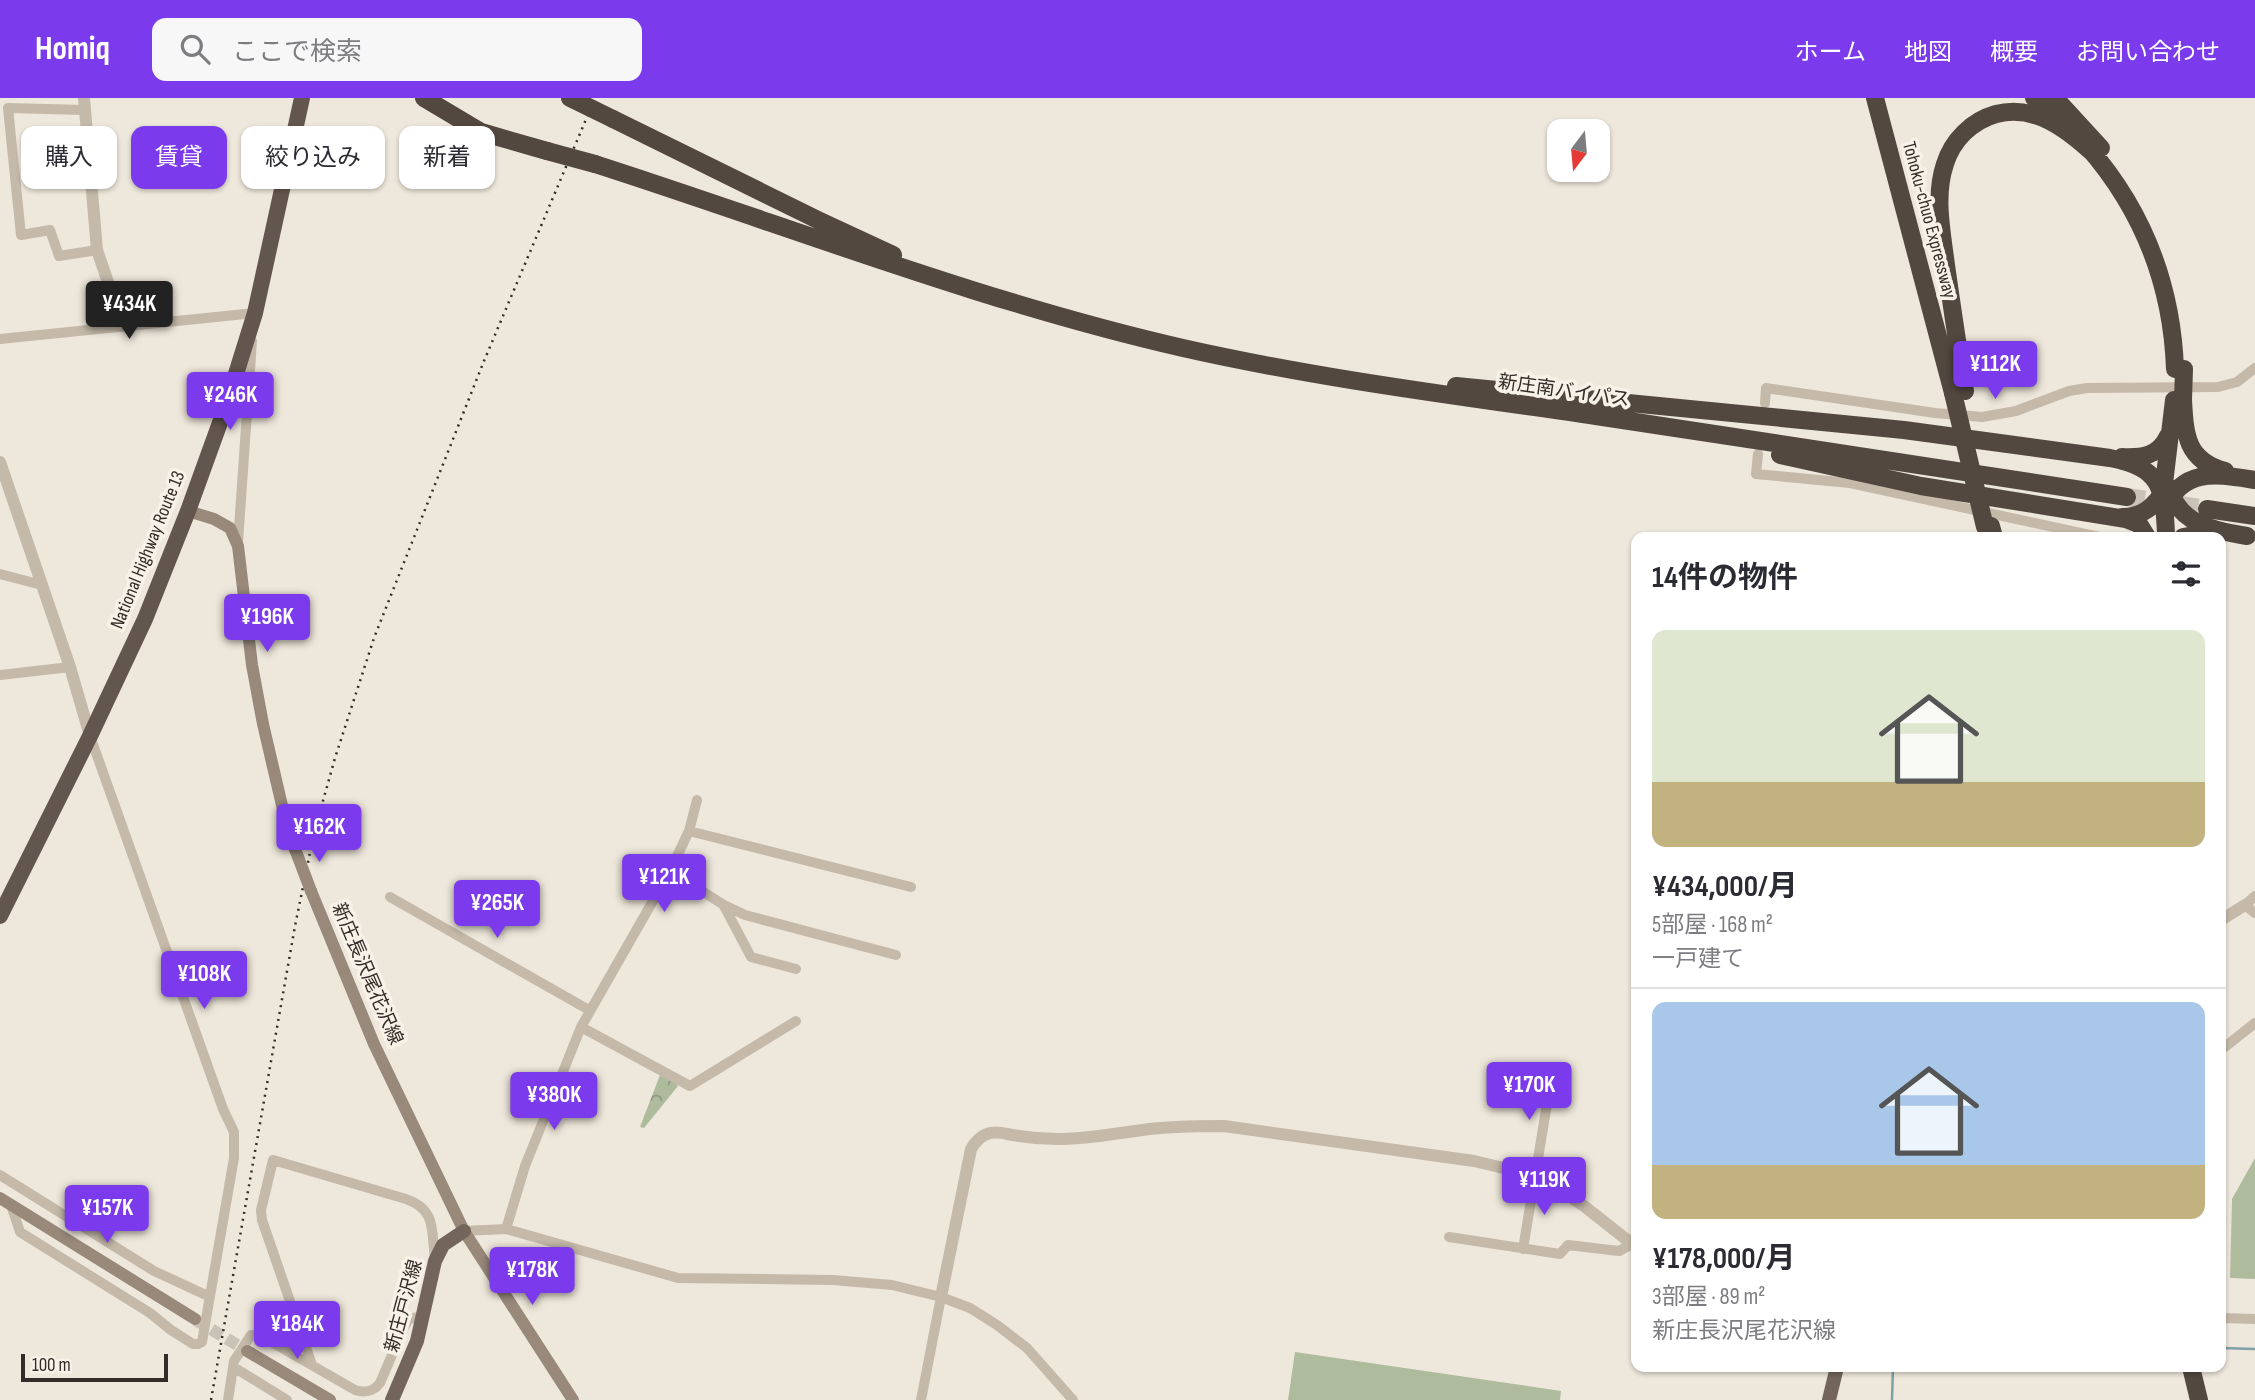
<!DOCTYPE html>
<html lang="ja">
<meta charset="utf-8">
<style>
:root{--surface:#fff;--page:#f7f7f7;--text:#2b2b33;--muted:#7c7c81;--line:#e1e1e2;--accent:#7c3aed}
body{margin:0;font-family:"Sofia Sans Condensed","Noto Sans JP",sans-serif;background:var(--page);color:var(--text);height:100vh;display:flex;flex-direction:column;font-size:26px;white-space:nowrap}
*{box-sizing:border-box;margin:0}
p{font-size:23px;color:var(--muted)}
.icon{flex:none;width:38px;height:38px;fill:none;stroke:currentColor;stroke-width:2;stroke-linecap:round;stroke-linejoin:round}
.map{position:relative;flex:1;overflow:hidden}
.panel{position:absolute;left:1631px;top:434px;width:595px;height:840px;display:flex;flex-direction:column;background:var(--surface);border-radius:14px;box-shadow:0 2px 5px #0004}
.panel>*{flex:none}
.banner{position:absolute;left:21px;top:28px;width:665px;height:63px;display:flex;gap:14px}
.needle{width:46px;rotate:196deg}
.buttons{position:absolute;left:1547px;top:21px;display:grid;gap:14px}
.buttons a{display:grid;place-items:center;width:63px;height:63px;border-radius:14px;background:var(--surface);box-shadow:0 2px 5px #0004;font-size:35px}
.scale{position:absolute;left:21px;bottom:18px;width:147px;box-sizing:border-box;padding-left:7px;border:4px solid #332c28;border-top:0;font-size:19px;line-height:24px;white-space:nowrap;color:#332c28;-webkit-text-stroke:5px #f7f1e7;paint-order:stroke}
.price{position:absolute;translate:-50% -60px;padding:0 16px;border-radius:7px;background:var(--accent);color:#fff;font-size:23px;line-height:46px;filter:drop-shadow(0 2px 4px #0008)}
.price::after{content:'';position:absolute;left:50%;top:42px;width:21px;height:16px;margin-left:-10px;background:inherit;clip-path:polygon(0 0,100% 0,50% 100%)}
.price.on{background:#222;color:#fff}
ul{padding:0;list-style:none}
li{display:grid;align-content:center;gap:14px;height:371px;padding:0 21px}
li+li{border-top:2px solid var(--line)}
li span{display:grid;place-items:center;height:217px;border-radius:14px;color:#555}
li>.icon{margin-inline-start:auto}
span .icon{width:126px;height:126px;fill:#fffc;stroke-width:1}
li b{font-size:30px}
h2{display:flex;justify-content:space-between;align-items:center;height:84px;padding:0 21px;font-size:30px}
.tag{padding:0 24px;border-radius:14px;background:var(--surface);box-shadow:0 2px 5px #0004;font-size:24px;line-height:63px}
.tag.on{background:var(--accent);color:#fff}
header{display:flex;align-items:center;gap:42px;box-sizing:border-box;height:98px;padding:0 35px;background:var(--accent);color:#fff}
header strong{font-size:33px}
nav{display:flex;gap:38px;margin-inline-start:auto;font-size:24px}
.search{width:490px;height:63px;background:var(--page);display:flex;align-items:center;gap:18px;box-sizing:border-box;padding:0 24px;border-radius:14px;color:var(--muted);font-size:26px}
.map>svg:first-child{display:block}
.forest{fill:url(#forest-crowns)}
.pitch{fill:#aebb9d}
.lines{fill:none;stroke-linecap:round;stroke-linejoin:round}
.stream{stroke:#7ea1a8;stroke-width:2.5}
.secondary-tunnel{stroke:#c9c2b7;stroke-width:12;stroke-dasharray:12 6;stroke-linecap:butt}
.motorway-tunnel{stroke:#c9c2b7;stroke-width:18;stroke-dasharray:18 9;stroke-linecap:butt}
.minor{stroke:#c5b9a9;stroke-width:10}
.tertiary{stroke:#c5b9a9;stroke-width:12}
.secondary{stroke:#98897b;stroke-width:12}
.primary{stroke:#73655b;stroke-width:14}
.trunk{stroke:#63564e;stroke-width:16}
.motorway{stroke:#534840;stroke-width:18}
.rail{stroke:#332c28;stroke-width:2.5;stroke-dasharray:2 5;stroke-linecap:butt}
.secondary-bridge{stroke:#98897b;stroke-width:12}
.motorway-bridge{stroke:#534840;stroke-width:18}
.labels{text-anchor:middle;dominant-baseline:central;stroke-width:7;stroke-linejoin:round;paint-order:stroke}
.street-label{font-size:19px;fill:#332c28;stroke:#f7f1e7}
</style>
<header>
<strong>Homiq</strong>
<div class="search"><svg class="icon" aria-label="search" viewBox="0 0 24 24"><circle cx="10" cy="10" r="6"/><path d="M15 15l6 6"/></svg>ここで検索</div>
<nav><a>ホーム</a><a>地図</a><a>概要</a><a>お問い合わせ</a></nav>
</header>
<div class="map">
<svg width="2255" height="1302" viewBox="0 0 2255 1302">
<defs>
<pattern id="forest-crowns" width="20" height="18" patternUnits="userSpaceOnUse" patternTransform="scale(1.75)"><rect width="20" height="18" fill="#aebb9d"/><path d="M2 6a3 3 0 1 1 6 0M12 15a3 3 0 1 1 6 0" fill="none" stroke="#8e9880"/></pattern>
</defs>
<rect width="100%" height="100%" fill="#eee7db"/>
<path class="forest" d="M660,977L675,984L678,988L644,1030L640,1029Z"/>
<path class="pitch" d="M2255,1060V1181L2230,1180L2232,1101Z
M1295,1254L1561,1293L1560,1302H1288Z"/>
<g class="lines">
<path class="stream" d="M2221,1250L2255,1251
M1892,1302L1893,1269"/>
<path class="secondary-tunnel" d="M196,1222L247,1253"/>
<path class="motorway-tunnel" d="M2127,399L2207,411"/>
<path class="minor" d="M85,12L8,10L21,137L50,132L59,158L97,152
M0,241L255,215
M1765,305L1766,290L1935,315L1982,319L2016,313L2069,293L2087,290L2218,289L2237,284L2255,270
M1758,356L1756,376L1850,385L2099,439
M238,444L252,243
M0,476L42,487
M0,577L70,569
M689,733L911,789
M670,773L724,807L745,817L896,857
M2255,798L2245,807L2255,815
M390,799L589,912
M724,808L751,859L796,871
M581,929L690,988L796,923
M2221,952L2255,925
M0,1077L154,1173L208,1198
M11,1107L20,1134L150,1215L171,1232L193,1246H198L202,1244L234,1060V1034L223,1011L90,638
M506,1131L525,1068L581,929L670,773L689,733L697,702
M464,1133L506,1131L678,1180L833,1182L892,1187L941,1199L970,1210L997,1227L1027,1250L1073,1302
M1449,1139L1560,1156L1568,1147L1619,1153L1632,1146
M1523,1151L1553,970
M2221,1220L2255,1221
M312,1267L262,1122L261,1112L273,1062L406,1101C437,1112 431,1132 435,1161
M235,1270L287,1302
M228,1302L234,1263L251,1237L261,1238L355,1292C365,1295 373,1294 380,1285L404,1229L409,1221L423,1218
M921,1302L941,1199"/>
<path class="tertiary" d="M84,0L97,152L123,228
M0,364L70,569L90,638
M2221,822L2245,807
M941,1199L971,1051C980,1036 990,1032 1007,1036C1058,1046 1092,1039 1142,1032C1170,1028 1197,1028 1224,1028L1474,1063L1512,1072L1555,1089L1584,1108L1636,1149"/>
<path class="secondary" d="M188,413L214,421L230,430L238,448L252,567L263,626L284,716L295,751
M311,793L374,946L464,1133L573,1302
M0,1100L195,1221
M247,1253L330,1302"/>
<path class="primary" d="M392,1302L417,1243L435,1163L443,1147L464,1133
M1829,1302L1837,1269"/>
<path class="trunk" d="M0,818L90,638L145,521L188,413L226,308L255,215L302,0"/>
<path class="motorway" d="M424,0L481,34L547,53
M1875,0L1953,295
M2034,0L2060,21
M2055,0L2101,50
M613,21L820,123L893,157
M2087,48C2143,112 2172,186 2175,271
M595,66C791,129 982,204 1183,250C1320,281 1458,298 1596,318C1773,344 1950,372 2127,399
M1456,288L1904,332L2110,360C2160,370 2164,388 2166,436
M1965,293C1958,251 1952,209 1946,167C1942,135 1934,98 1945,66C1952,43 1971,23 1996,16C2035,6 2067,31 2094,56
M2183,302C2185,337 2186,362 2225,373
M1780,357L1921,388L2126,421L2139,426L2147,439
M2122,359C2142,360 2159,358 2168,338
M2170,390C2177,426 2216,433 2247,438
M2163,394L2174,302
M2164,411C2184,369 2216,376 2255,382
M2207,411L2255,418
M2122,419C2143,419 2155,408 2166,390
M1991,428L1994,439
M2183,439L2199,436H2217
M2191,1269L2199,1302"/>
<path class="rail" d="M211,1302L295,828L314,735L335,660L374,540L484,263L595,0"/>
<path class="secondary-bridge" d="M295,751L311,793"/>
<path class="motorway-bridge" d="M570,0L613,21
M547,53L595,66
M1953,295L1985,429
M2183,302L2184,271"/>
</g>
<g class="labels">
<g class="street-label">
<text transform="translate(1929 122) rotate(75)">Tohoku-chuo Expressway</text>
<text transform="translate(1564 293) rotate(8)">新庄南バイパス</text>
<text transform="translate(148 452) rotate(-68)">National Highway Route 13</text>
<text transform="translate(367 876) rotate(67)">新庄長沢尾花沢線</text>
<text transform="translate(404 1208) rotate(-75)">新庄戸沢線</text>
</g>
</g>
</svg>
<div class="buttons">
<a><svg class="needle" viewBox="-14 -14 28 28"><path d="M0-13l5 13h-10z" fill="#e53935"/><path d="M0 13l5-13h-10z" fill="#7c7c81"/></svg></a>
</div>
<div class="scale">100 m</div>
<b class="price on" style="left:129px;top:243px">¥434K</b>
<b class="price" style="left:1995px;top:303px">¥112K</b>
<b class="price" style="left:230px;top:334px">¥246K</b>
<b class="price" style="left:267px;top:556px">¥196K</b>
<b class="price" style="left:319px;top:766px">¥162K</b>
<b class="price" style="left:664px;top:816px">¥121K</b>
<b class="price" style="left:497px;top:842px">¥265K</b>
<b class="price" style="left:204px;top:913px">¥108K</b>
<b class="price" style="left:1529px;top:1024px">¥170K</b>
<b class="price" style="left:554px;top:1034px">¥380K</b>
<b class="price" style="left:1544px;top:1119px">¥119K</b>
<b class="price" style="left:107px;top:1147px">¥157K</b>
<b class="price" style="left:532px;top:1209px">¥178K</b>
<b class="price" style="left:297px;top:1263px">¥184K</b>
<div class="banner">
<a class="tag">購入</a>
<a class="tag on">賃貸</a>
<a class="tag">絞り込み</a>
<a class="tag">新着</a>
</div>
<section class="panel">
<h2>14件の物件<svg class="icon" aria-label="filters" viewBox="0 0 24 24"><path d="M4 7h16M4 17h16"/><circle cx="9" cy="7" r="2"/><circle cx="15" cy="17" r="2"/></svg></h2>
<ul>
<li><span style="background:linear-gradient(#dfe7d0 70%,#c2b280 0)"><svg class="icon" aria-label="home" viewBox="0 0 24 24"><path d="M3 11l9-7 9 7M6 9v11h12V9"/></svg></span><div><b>¥434,000/月</b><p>5部屋 · 168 m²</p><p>一戸建て</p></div></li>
<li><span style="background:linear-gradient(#a9c7e8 75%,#c2b280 0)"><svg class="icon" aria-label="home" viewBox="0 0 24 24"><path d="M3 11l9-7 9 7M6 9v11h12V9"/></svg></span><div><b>¥178,000/月</b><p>3部屋 · 89 m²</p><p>新庄長沢尾花沢線</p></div></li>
</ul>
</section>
</div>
